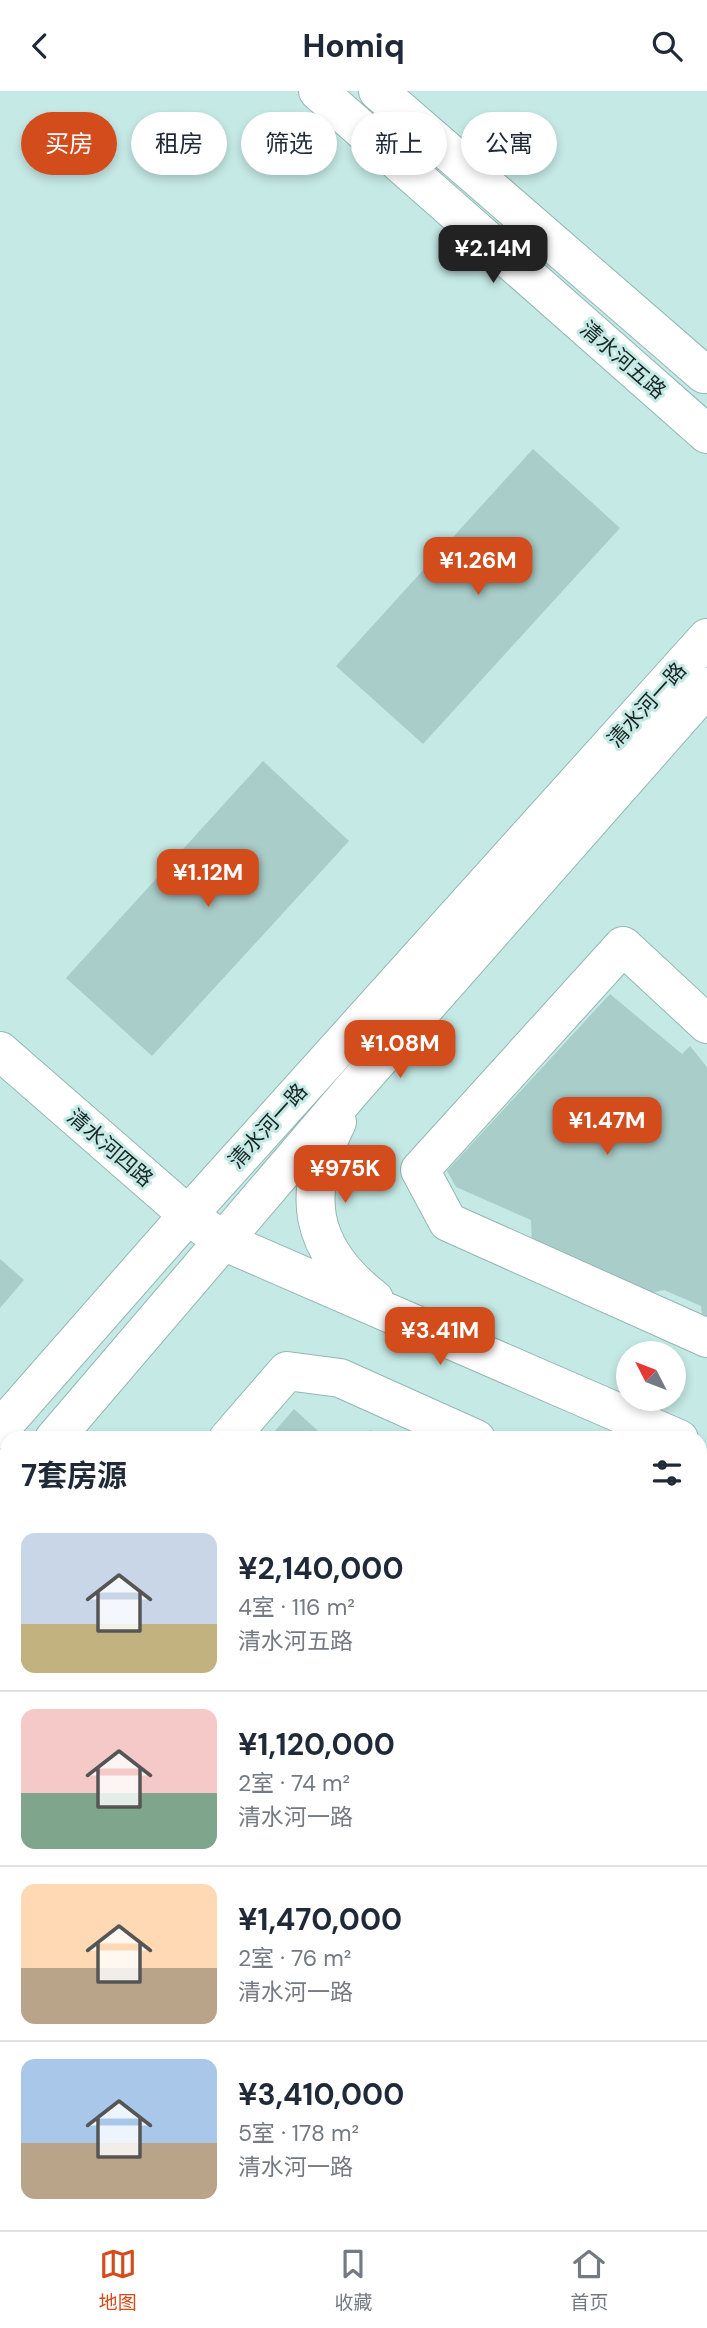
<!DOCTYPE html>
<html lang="zh">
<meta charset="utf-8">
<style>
:root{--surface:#fff;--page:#f2f2f3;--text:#1f2937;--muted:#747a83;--line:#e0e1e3;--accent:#d34c1c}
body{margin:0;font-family:"DM Sans","Noto Sans SC",sans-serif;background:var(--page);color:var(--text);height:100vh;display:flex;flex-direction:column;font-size:26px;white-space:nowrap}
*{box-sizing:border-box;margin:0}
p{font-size:23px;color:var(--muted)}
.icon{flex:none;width:38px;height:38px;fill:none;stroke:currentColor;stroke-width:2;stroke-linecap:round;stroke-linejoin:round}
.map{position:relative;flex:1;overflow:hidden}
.details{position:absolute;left:0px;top:1340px;width:707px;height:800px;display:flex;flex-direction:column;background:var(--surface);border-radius:21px 21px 0 0;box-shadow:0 4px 10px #0003}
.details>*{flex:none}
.banner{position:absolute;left:21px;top:21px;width:665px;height:63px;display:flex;gap:14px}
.needle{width:46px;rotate:312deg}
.tools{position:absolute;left:616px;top:1250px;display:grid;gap:14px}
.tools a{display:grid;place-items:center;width:70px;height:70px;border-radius:50%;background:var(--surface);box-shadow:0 4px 10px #0003;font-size:35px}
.price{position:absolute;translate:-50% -60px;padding:0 16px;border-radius:14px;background:var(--accent);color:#fff;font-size:23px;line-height:46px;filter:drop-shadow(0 2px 4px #0008)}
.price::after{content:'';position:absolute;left:50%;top:42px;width:21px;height:16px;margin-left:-10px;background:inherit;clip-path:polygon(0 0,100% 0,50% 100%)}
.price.current{background:#222;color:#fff}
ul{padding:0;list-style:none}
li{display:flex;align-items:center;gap:21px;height:175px;padding:0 21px}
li+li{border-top:2px solid var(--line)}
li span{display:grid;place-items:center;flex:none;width:196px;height:140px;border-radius:14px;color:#555}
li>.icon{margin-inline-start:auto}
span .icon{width:84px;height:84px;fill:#fffc;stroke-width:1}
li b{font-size:30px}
h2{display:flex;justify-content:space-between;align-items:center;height:84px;padding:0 21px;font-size:30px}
.tag{padding:0 24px;border-radius:32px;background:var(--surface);box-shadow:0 4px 10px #0003;font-size:24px;line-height:63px}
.tag.current{background:var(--accent);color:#fff}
header{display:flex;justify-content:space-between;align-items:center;height:91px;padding:0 21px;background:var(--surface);font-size:32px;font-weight:700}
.dock{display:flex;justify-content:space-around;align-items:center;height:98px;border-top:2px solid var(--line);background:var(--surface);font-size:19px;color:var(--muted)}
.dock a{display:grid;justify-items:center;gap:4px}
.dock .current{color:var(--accent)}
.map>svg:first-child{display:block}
.building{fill:#a9cdc9}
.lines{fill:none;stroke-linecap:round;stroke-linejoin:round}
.minor-casing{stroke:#94b7b3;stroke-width:40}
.minor{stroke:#fff;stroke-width:38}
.labels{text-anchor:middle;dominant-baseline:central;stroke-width:6;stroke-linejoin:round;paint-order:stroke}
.street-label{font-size:21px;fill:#172523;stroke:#c5e9e5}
</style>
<header><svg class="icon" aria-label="back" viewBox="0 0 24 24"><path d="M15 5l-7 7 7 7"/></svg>Homiq<svg class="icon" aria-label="search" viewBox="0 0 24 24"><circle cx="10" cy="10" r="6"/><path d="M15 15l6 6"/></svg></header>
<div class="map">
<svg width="707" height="2139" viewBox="0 0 707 2139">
<rect width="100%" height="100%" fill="#c5e9e5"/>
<path class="building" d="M533,358L620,437L423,653L336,575Z
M263,670L349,750L152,965L66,887Z
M610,903L682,963L690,955L707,976V1227L702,1223L701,1215L664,1199L646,1203L532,1154L531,1129L456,1096L447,1080Z
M0,1168L24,1189L0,1217Z
M294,1318L327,1348H268Z
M370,1339L391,1347V1348H362Z
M700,1456L707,1459V1926L700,1923Z
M700,2107L707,2110V2139H513L516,2133H700Z"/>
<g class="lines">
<defs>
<path id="minor" d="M318,0L707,343
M378,0L704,283
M707,933L623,855L420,1079L448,1131L707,1247
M0,960L188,1124L223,1150L679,1348
M337,1031C301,1103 308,1157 374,1208
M0,1338L188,1124L707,547
M54,1348L353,998L707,596
M228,1348L287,1280L340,1287L476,1348
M0,1411L7,1403
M700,1440L707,1444
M0,1530L7,1536
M700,1966L707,1969
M700,2077L707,2080
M0,2079L7,2082
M16,2133L27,2139
M101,2133L112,2139
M351,2133L363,2139
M443,2139L445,2133"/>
</defs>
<use href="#minor" class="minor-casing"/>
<use href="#minor" class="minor"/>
</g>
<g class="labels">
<g class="street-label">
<text transform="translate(623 269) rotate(41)">清水河五路</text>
<text transform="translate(647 614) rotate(-48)">清水河一路</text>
<text transform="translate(268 1035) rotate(-48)">清水河一路</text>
<text transform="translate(110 1057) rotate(41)">清水河四路</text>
</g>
</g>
</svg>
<div class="tools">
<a><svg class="needle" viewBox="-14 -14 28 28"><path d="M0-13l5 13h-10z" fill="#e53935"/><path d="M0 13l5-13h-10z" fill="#747a83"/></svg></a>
</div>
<b class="price current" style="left:493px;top:194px">¥2.14M</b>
<b class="price" style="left:478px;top:506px">¥1.26M</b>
<b class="price" style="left:208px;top:818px">¥1.12M</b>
<b class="price" style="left:400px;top:989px">¥1.08M</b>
<b class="price" style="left:607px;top:1066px">¥1.47M</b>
<b class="price" style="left:345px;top:1114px">¥975K</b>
<b class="price" style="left:440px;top:1276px">¥3.41M</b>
<div class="banner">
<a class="tag current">买房</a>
<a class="tag">租房</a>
<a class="tag">筛选</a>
<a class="tag">新上</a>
<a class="tag">公寓</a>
</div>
<section class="details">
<h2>7套房源<svg class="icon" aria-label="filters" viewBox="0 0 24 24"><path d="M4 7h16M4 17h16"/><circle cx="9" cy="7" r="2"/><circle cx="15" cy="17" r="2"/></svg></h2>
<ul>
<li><span style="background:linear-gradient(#c9d6e8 65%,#c2b280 0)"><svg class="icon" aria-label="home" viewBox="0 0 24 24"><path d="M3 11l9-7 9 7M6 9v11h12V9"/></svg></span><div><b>¥2,140,000</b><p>4室 · 116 m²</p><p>清水河五路</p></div></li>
<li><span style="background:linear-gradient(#f6c9c9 60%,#7fa58c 0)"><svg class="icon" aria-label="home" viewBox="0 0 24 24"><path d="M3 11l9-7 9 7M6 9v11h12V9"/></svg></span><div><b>¥1,120,000</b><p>2室 · 74 m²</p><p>清水河一路</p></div></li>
<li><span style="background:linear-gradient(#ffd9b3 60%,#b9a48a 0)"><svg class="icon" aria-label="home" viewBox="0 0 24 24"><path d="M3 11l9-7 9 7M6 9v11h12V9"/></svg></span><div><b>¥1,470,000</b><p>2室 · 76 m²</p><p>清水河一路</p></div></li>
<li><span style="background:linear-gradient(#a9c7e8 60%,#b9a48a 0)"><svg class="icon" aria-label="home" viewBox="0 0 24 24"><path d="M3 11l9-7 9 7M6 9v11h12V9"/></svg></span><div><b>¥3,410,000</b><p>5室 · 178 m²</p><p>清水河一路</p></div></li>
</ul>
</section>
</div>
<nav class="dock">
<a class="current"><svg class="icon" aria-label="map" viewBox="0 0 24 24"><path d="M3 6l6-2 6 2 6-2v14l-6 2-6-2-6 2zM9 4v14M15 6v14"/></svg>地图</a>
<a><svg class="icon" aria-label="saved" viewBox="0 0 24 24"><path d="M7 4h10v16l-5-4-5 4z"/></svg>收藏</a>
<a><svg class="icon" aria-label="home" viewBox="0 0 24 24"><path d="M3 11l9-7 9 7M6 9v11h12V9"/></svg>首页</a>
</nav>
